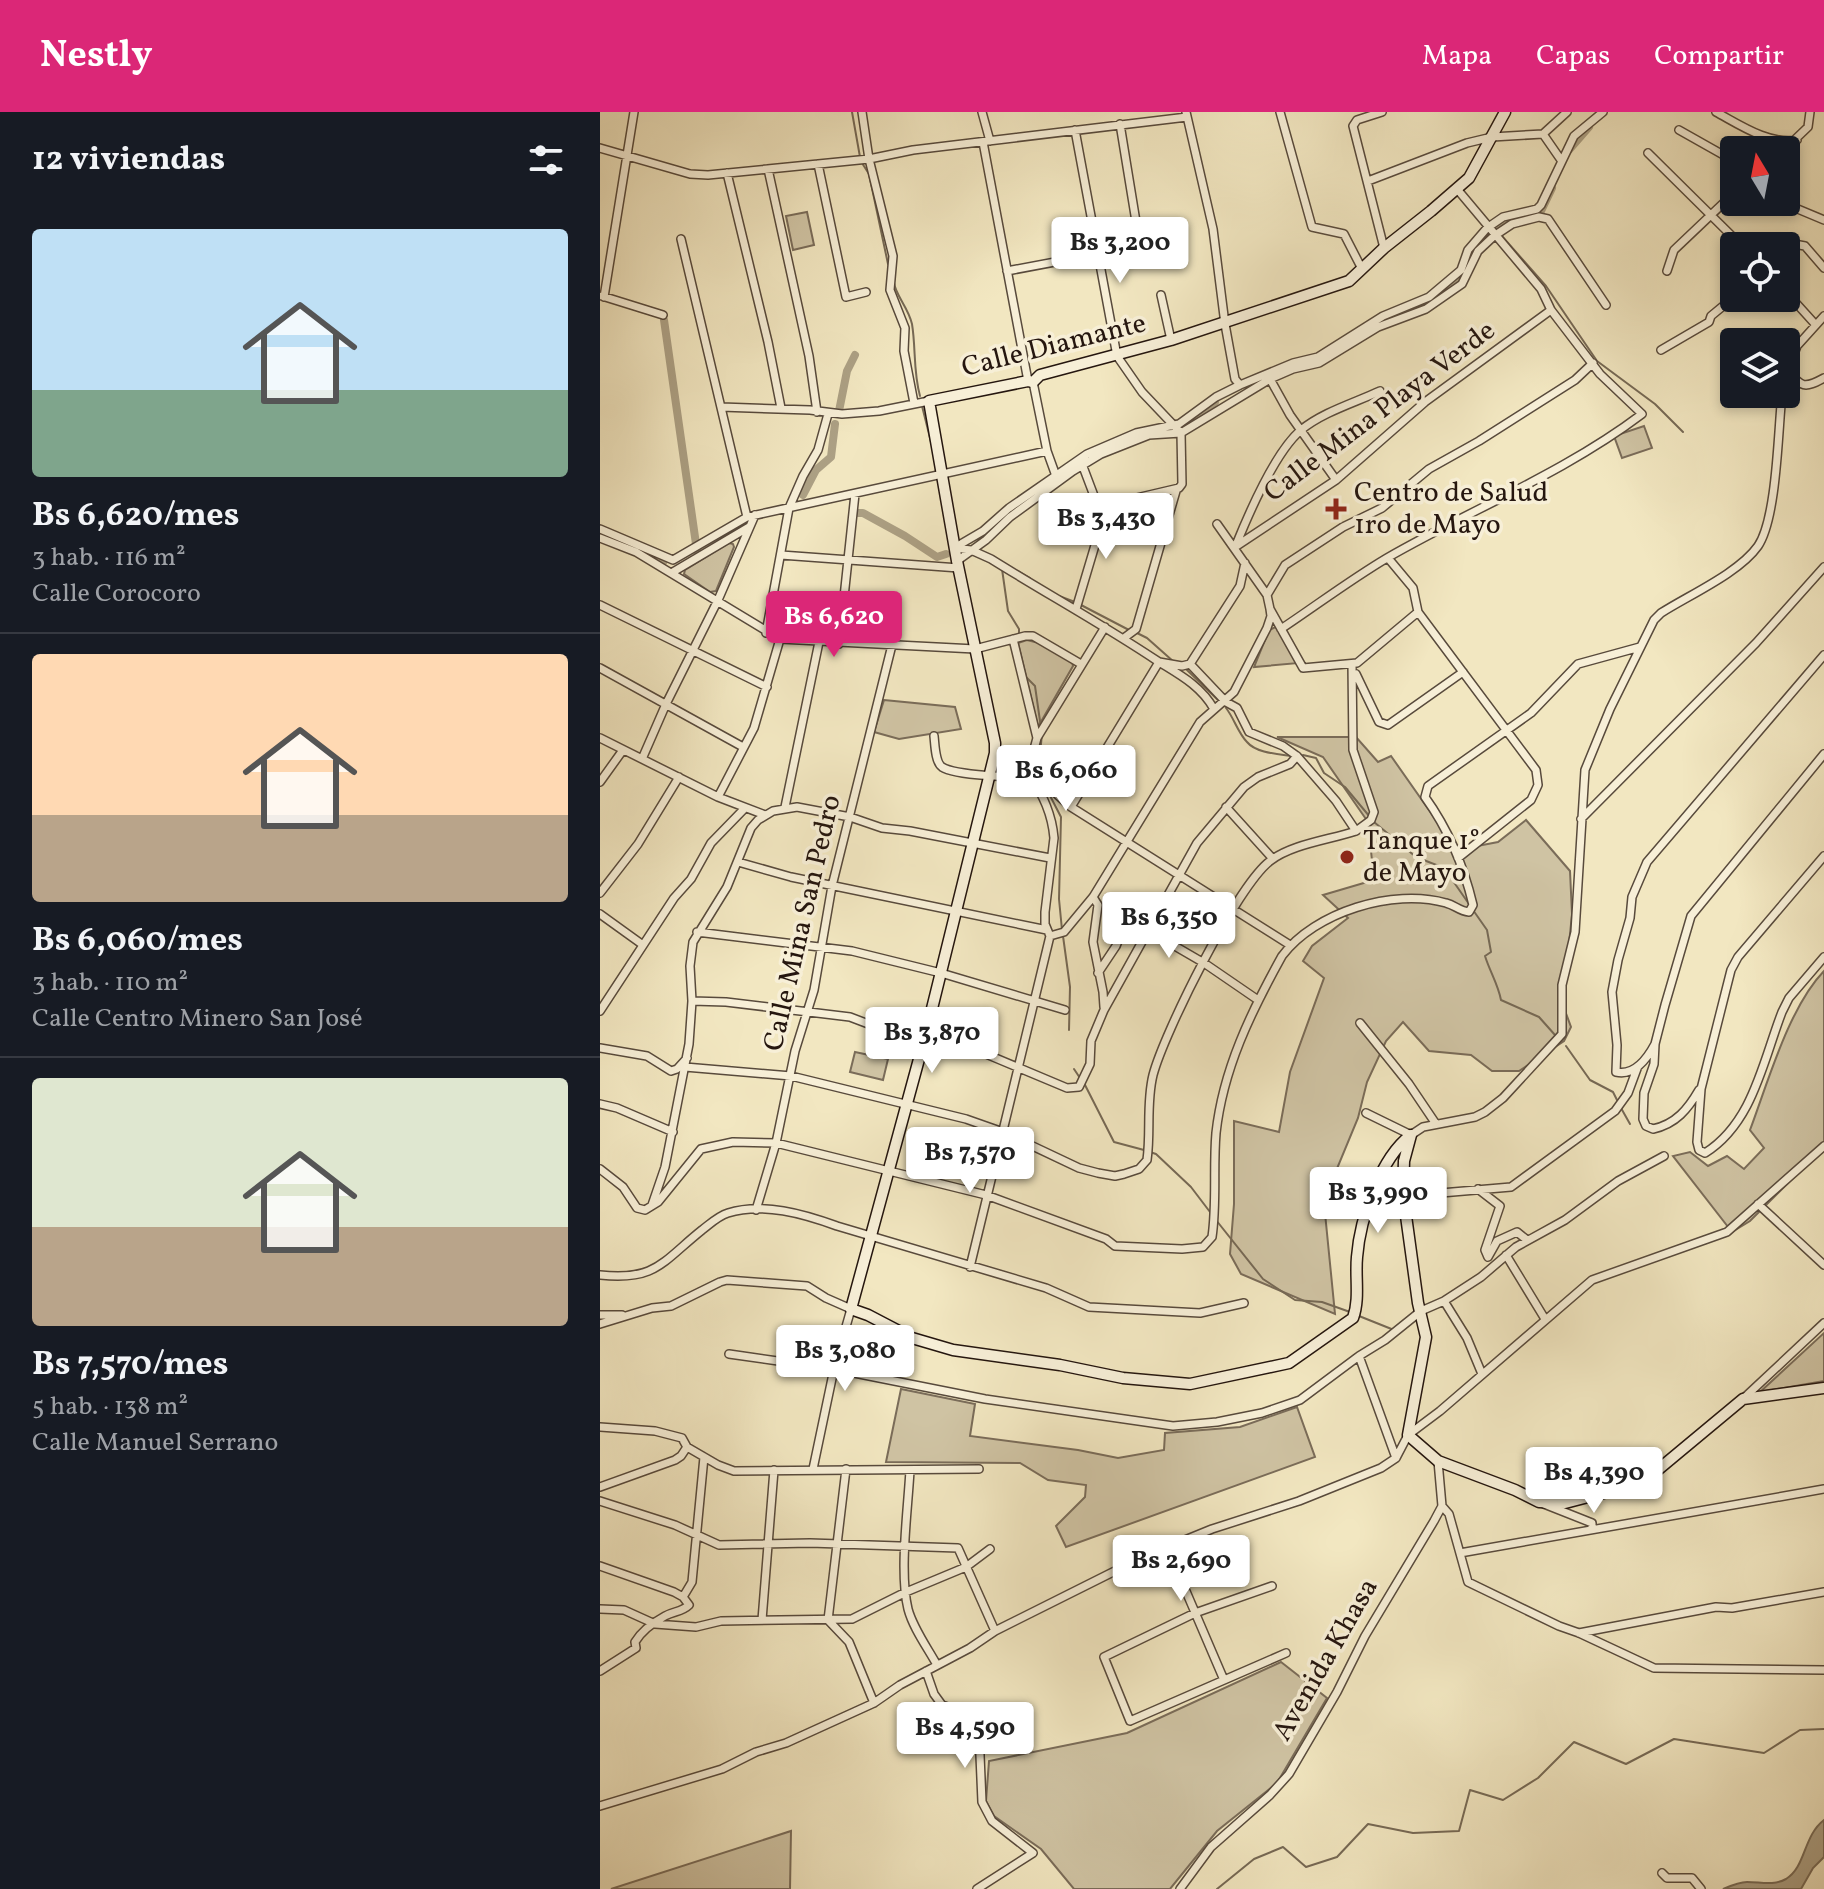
<!DOCTYPE html>
<html lang="es">
<meta charset="utf-8">
<style>
:root{--surface:#171b24;--page:#242831;--text:#f1f3f6;--muted:#9ea1a6;--line:#363941;--accent:#db2777}
body{margin:0;font-family:Vollkorn,serif;background:var(--page);color:var(--text);height:100vh;display:flex;flex-direction:column;font-size:30px;white-space:nowrap}
*{box-sizing:border-box;margin:0}
p{font-size:26px;color:var(--muted)}
.icon{flex:none;width:44px;height:44px;fill:none;stroke:currentColor;stroke-width:2;stroke-linecap:round;stroke-linejoin:round}
.map{position:relative;flex:1;overflow:hidden}
.details{display:flex;flex-direction:column;background:var(--surface);width:600px}
.details>*{flex:none}
.needle{width:52px;rotate:350deg}
.buttons{position:absolute;left:1120px;top:24px;display:grid;gap:16px}
.buttons a{display:grid;place-items:center;width:80px;height:80px;border-radius:8px;background:var(--surface);box-shadow:0 4px 12px #0003;font-size:40px}
.price{position:absolute;translate:-50% -68px;padding:0 18px;border-radius:8px;background:#fff;color:#222;font-size:26px;line-height:52px;filter:drop-shadow(0 2px 4px #0008)}
.price::after{content:'';position:absolute;left:50%;top:48px;width:24px;height:18px;margin-left:-12px;background:inherit;clip-path:polygon(0 0,100% 0,50% 100%)}
.price.current{background:var(--accent);color:#fff}
ul{padding:0;list-style:none}
li{display:grid;align-content:center;gap:16px;height:424px;padding:0 32px}
li+li{border-top:2px solid var(--line)}
li span{display:grid;place-items:center;height:248px;border-radius:8px;color:#555}
li>.icon{margin-inline-start:auto}
span .icon{width:144px;height:144px;fill:#fffc;stroke-width:1}
li b{font-size:34px}
h2{display:flex;justify-content:space-between;align-items:center;height:96px;padding:0 32px;font-size:34px}
header{display:flex;align-items:center;gap:48px;box-sizing:border-box;height:112px;padding:0 40px;background:var(--accent);color:#fff}
header strong{font-size:38px}
nav{display:flex;gap:44px;margin-inline-start:auto;font-size:28px}
main{display:flex;flex:1;min-height:0}
.map>svg:first-child{display:block}
.green{fill:#cfc3a3;stroke:#7a6c59;stroke-width:2}
.water{fill:#aca084;stroke:#766955;stroke-width:2}
.lines{fill:none;stroke-linecap:round;stroke-linejoin:round}
.stream{stroke:#766955;stroke-width:2}
.canal{stroke:#aca084;stroke-width:8}
.street-casing{stroke:#584a3c;stroke-width:10}
.secondary-casing{stroke:#25160f;stroke-width:13}
.street{stroke:#f7efd7;stroke-width:7}
.secondary{stroke:#f7efd7;stroke-width:10}
.poi-dot{fill:#8f2418;stroke:#f7efd7;stroke-width:3}
.labels{text-anchor:middle;dominant-baseline:central;stroke-width:7;stroke-linejoin:round;paint-order:stroke}
.street-label{font-size:28px;fill:#25160f;stroke:#f7efd7}
.poi-label{font-size:28px;fill:#25160f;stroke:#f7efd7;text-anchor:start}
</style>
<header>
<strong>Nestly</strong>
<nav><a>Mapa</a><a>Capas</a><a>Compartir</a></nav>
</header>
<main>
<section class="details">
<h2>12 viviendas<svg class="icon" aria-label="filters" viewBox="0 0 24 24"><path d="M4 7h16M4 17h16"/><circle cx="9" cy="7" r="2"/><circle cx="15" cy="17" r="2"/></svg></h2>
<ul>
<li><span style="background:linear-gradient(#bfe0f5 65%,#7fa58c 0)"><svg class="icon" aria-label="home" viewBox="0 0 24 24"><path d="M3 11l9-7 9 7M6 9v11h12V9"/></svg></span><div><b>Bs 6,620/mes</b><p>3 hab. · 116 m²</p><p>Calle Corocoro</p></div></li>
<li><span style="background:linear-gradient(#ffd9b3 65%,#b9a48a 0)"><svg class="icon" aria-label="home" viewBox="0 0 24 24"><path d="M3 11l9-7 9 7M6 9v11h12V9"/></svg></span><div><b>Bs 6,060/mes</b><p>3 hab. · 110 m²</p><p>Calle Centro Minero San José</p></div></li>
<li><span style="background:linear-gradient(#dfe7d0 60%,#b9a48a 0)"><svg class="icon" aria-label="home" viewBox="0 0 24 24"><path d="M3 11l9-7 9 7M6 9v11h12V9"/></svg></span><div><b>Bs 7,570/mes</b><p>5 hab. · 138 m²</p><p>Calle Manuel Serrano</p></div></li>
</ul>
</section>
<div class="map">
<svg width="1224" height="1777" viewBox="0 0 1224 1777">
<rect width="100%" height="100%" fill="#f2e7c1"/>
<filter id="stains"><feTurbulence type="fractalNoise" baseFrequency=".0025" numOctaves="4"/><feColorMatrix values="0 0 0 0 .2 0 0 0 0 .09 0 0 0 0 .02 0 0 0 .5 -.17"/></filter>
<radialGradient id="worn" r=".72"><stop offset=".6" stop-color="#630" stop-opacity="0"/><stop offset="1" stop-color="#630" stop-opacity=".3"/></radialGradient>
<path class="green" d="M207,100L214,133L193,138L186,104Z
M1044,314L1052,336L1022,346L1014,324Z
M129,431L133,432L134,435L116,479L110,480L84,462L85,458Z
M678,514L699,551L654,555L669,518Z
M427,528L439,531L472,550L473,554L438,615L418,531Z
M284,588L355,595L361,617L299,627L274,620Z
M677,625H756L778,650L791,644L857,738L898,730L926,708L970,759L972,802L967,852L960,885L971,915L964,929L919,959H892L871,943L829,939L803,910L786,929L767,970L758,1006L731,1071L725,1101L735,1202L641,1162L630,1142L634,1092V1009L679,1020L690,960L724,866L703,849L712,834L748,806L723,783L774,768L768,710L723,645Z
M1224,859V1035L1150,1109L1132,1120L1073,1044L1090,1040L1108,1054L1127,1044L1144,1057L1164,1036L1150,1018C1168,970 1189,895 1224,859Z
M255,940L288,947L283,968L250,960Z
M1224,1221V1269L1160,1280Z
M301,1277L375,1292L370,1324L478,1338L518,1346L564,1338L565,1321L640,1315L697,1295L715,1345L466,1435L456,1414L485,1385L486,1373L448,1368L420,1351L286,1350Z
M681,1550L727,1586L677,1671L617,1719L570,1777H474L441,1737L394,1704L386,1689L389,1649L527,1621Z
M191,1719L190,1777H11Z"/>
<path class="water" d="M1224,1708V1745L1213,1756L1201,1777H1123C1130,1774 1139,1770 1147,1770C1161,1770 1173,1774 1186,1767C1206,1755 1203,1724 1224,1708Z"/>
<g class="lines">
<path class="stream" d="M252,0L260,45
M262,51L269,62L288,152
M901,123L946,174L997,249L1055,292L1083,320
M294,171C296,184 308,195 312,212C316,236 313,259 320,284
M322,294L331,330
M402,457L408,499L419,517V523
M418,459L430,466
M459,484L475,490
M481,493L529,518
M535,520L547,526L574,550
M586,557L619,589
M424,563L435,574L441,616
M626,596C634,606 638,621 647,630C656,641 678,642 692,644
M703,643L716,646L724,661L745,675L770,705
M439,652L442,622
M446,676L461,705L459,787L462,818
M774,710L816,745L844,756L869,792
M873,798L887,818L891,840L885,844C890,860 898,872 901,888L939,905L955,923
M463,824L470,875L469,918
M966,934L990,968L1013,980L1018,990
M474,957L480,966
M484,971L514,1030L544,1038
M1021,996L1030,1012
M550,1040L556,1042L591,1075L610,1100
M616,1108L663,1167L695,1188L722,1190L750,1200
M759,1204L794,1218
M617,1777L654,1747L683,1735L706,1755L737,1745L768,1712L813,1721L859,1719L870,1678L903,1688L938,1666L974,1630L1026,1652L1074,1627L1164,1641L1200,1618L1224,1617"/>
<path class="canal" d="M969,38L989,15
M895,114L910,106L941,99L952,76
M64,208L97,439
M771,216C803,196 860,189 868,145
M239,299L247,259L255,243
M558,321L588,314L615,290
M203,383L216,358L231,345L235,312
M258,401H263L305,424L337,445L346,442
M33,434L64,449"/>
<defs>
<path id="street" d="M262,0L269,47L293,144L290,178L305,216L304,239L314,291
M382,0L390,29
M586,0L613,117L625,212L635,267L640,273
M680,0L712,115L744,122L762,157
M782,0L757,8L753,14L784,136
M1116,0C1140,13 1169,33 1197,28
M475,18L517,244L542,280L581,321L582,372L579,376L498,395
M1079,18L1134,49
M943,22L961,48
M383,30L428,269
M0,36L90,62L108,63L269,47L313,38L587,5
M1184,38L1208,15L1210,0
M1048,41L1142,134
M218,52L246,185L266,180
M168,57L209,244L217,300
M127,61L168,230L181,296
M768,69L867,31L892,25L943,22L967,0
M1181,90L1224,108
M81,127L147,405
M1186,138L1194,132L1205,134L1224,156
M407,159L540,134L520,12
M1067,159L1074,138L1134,81
M1186,180L1215,212
M561,183L571,228
M2,184L63,203
M4,185L34,0
M1061,238L1109,210L1111,204L1134,185
M1187,259C1202,275 1204,277 1224,266
M1186,263L1197,234L1224,204
M670,267L690,303L736,368
M433,270L447,339L456,364
M121,295L210,298L242,302L279,299L329,289
M482,352L499,397
M617,412L667,483L670,497L703,556L757,551L818,500
M0,417L73,448L147,405L447,339
M0,426L36,440L180,527L375,537L425,524H433L481,552
M636,433C649,401 675,340 701,318C723,300 754,291 780,279
M635,435L736,368L825,290L951,198
M354,436L383,419L409,396L487,342L536,321L579,312L616,285L640,273L693,251L718,245L783,204L829,185L861,158L868,138L887,116L903,105L937,97L941,93L974,24L1003,0
M354,436L371,438L391,447C447,482 504,513 559,550C580,563 601,574 614,597
M181,443L359,456
M788,446L813,476L818,500L936,658L938,673L931,688L858,746
M357,449L386,428L410,405L473,359L501,342L549,323L581,321L670,267L693,257L719,251L778,215L826,197L862,172L878,139L894,124L912,112L939,105L948,107L1006,193
M73,460L149,415
M667,483L685,453L743,415L782,396L829,357L879,329L975,268L993,251
M0,493L167,575
M476,497L507,393
M505,515L437,626C426,657 450,677 471,695L690,833
M681,517C717,493 750,468 787,446C872,397 964,361 1042,302L1000,262L951,198L941,177L857,77
M166,521L189,396L203,364L218,338L228,302
M524,526L536,517L576,379
M413,527L437,626
M239,532L255,382
M590,552L640,474L645,451
M752,552L753,638L774,700L771,708L756,719
M0,556L143,635
M756,562L779,610L788,613L863,560
M334,624C335,632 335,650 342,655C354,663 418,667 433,663
M0,626L118,685L165,703
M42,647L66,592L118,488L155,403
M0,670L23,638
M118,685L154,616L180,527
M185,695L219,530
M471,695L559,550L582,554L590,552
M626,695L673,747
M981,707L1156,531L1224,455
M1224,744L1138,845L1131,858L1101,977L1097,1030L1099,1038L1105,1041C1153,1011 1163,949 1182,900L1189,886L1224,845
M138,750L191,765L447,818
M0,781L38,732L79,665
M493,785L498,793L493,830L503,880L504,895
M0,802L43,833
M549,819L604,851L658,888
M97,820L252,839L341,861L465,898
M450,824L464,820L493,785L600,610L634,580L667,516L671,504L670,497
M498,861L516,834L527,807
M92,889L126,890L250,905L279,916L374,937L467,976L479,975L490,952L491,929L504,898L597,731L644,675L658,665L690,652L697,644L683,634L649,620L637,596L626,590L590,552
M0,899L74,786L91,767L111,731L145,696
M760,911L809,972L836,1012
M1055,932C1047,947 1034,964 1016,960L1017,933L1012,880L1018,848L1030,806L1032,785L1047,750L1224,543
M0,936L47,944L71,959L77,957L87,946
M85,955L191,964L366,1007L403,1020L479,1056L498,1061L515,1064L524,1062L539,1057L547,1048C551,1020 546,991 553,963C564,921 637,774 670,749C692,732 729,728 756,719L736,689L697,644
M1099,978C1088,997 1076,1012 1053,1017L1046,1014L1043,1007L1044,981L1054,952L1055,932L1065,893L1091,804L1224,642
M0,992L17,996L73,1020
M766,1001L811,1023L823,1015L875,1005L885,1000L903,986L962,922V873L975,820L985,658L1010,597L1054,508L1061,501C1089,483 1139,461 1158,434C1177,406 1178,318 1182,282
M0,1057L23,1075L37,1096L45,1098L58,1090L101,1037L133,1030L176,1031L386,1083L506,1127L515,1134L582,1137L603,1135L612,1125C617,1091 613,1056 616,1021C623,957 651,900 682,844C715,800 793,776 846,791C855,793 859,799 869,800L873,793C864,755 848,717 825,685L828,674L931,601L978,552L1040,535
M878,1077L900,1094L885,1138L888,1145L897,1129L917,1120L927,1128
M1158,1092L1224,1153
M52,1093L65,1055L89,932L92,889L90,854L93,830L127,775L151,716L158,708L173,699L197,695L250,705L282,716L310,719L450,746
M804,1095L841,1081L911,1075L1015,999L1028,981L1038,954
M156,1098L176,1031L195,939L214,878L232,774L292,533
M906,1143L945,1207
M370,1155L450,824L445,812V800L454,726C452,702 443,684 431,664
M0,1163C56,1169 62,1150 102,1118C110,1112 118,1104 128,1101C163,1090 204,1102 237,1114L446,1176L489,1195L600,1201L644,1191
M844,1189L867,1226L882,1262
M0,1203H22
M0,1212L52,1196L71,1194L120,1170L127,1168L207,1174L226,1186L251,1197L234,1257L213,1357
M129,1242L234,1257L385,1287L573,1314L617,1310L662,1301L700,1288L759,1244L785,1228L821,1199L844,1189L881,1165L916,1135L965,1108L1018,1069L1064,1044
M759,1244L796,1346
M1144,1286L1224,1211
M0,1315L55,1319L82,1326L87,1335L81,1344L75,1348L0,1375
M87,1335L118,1353L134,1359L379,1357
M246,1357L228,1508L249,1530L274,1591
M310,1358C308,1397 299,1460 308,1497C313,1516 327,1535 337,1553
M0,1389L75,1413L119,1433L210,1431L358,1436L395,1519
M944,1392L992,1411V1417
M842,1394L849,1402L868,1470L959,1514L979,1521L1054,1556L1224,1558
M567,1435L624,1568
M860,1441L1224,1377
M0,1454L74,1480L83,1485L89,1493C82,1500 74,1499 65,1504C54,1510 41,1520 35,1530L36,1536L0,1559
M672,1474L595,1501L504,1545L530,1609L686,1541
M83,1485L92,1470L104,1345
M0,1497L24,1498L55,1512L96,1515L121,1509L252,1507L306,1480L366,1455L390,1437
M162,1508L174,1358
M979,1521L1116,1495L1132,1496L1224,1480
M326,1559L334,1582L342,1593L370,1603L379,1620L382,1690L392,1709L433,1741L377,1777
M0,1694L122,1657L156,1640L186,1631L274,1591L300,1573L370,1536L395,1519L541,1446L612,1417L699,1389L781,1356L796,1346L808,1323L840,1299L992,1168L1127,1120L1224,1034
M1062,1761L1067,1766H1092L1101,1777
M580,1777L611,1735L670,1683L689,1662L737,1580L765,1524L834,1409L842,1394L838,1349"/>
<path id="secondary" d="M811,1023C780,1046 760,1107 757,1145C755,1165 760,1187 753,1206L689,1251L590,1272L523,1266L460,1253L353,1238L312,1226L268,1203L251,1197L325,925L395,641V631L357,449L329,289L428,269L433,270L440,263L571,228L749,169L784,136L831,99L869,66L905,0
M811,1023L804,1049L803,1082L818,1191L826,1225L808,1323L838,1349L915,1378L939,1390L965,1391L1042,1371L1143,1287L1224,1276"/>
</defs>
<use href="#street" class="street-casing"/>
<use href="#secondary" class="secondary-casing"/>
<use href="#street" class="street"/>
<use href="#secondary" class="secondary"/>
</g>
<g class="poi-dot">
<path d="M732 385h8v8h8v8h-8v8h-8v-8h-8v-8h8z"/>
<circle cx="747" cy="745" r="8"/>
</g>
<g class="labels">
<g class="street-label">
<text transform="translate(454 234) rotate(-14)">Calle Diamante</text>
<text transform="translate(780 300) rotate(-37)">Calle Mina Playa Verde</text>
<text transform="translate(203 811) rotate(-77)">Calle Mina San Pedro</text>
<text transform="translate(726 1548) rotate(-60)">Avenida Khasa</text>
</g>
<g class="poi-label">
<text x="754" y="381">Centro de Salud<tspan x="754" dy="32">1ro de Mayo</tspan></text>
<text x="763" y="729">Tanque 1°<tspan x="763" dy="32">de Mayo</tspan></text>
</g>
</g>
<rect width="100%" height="100%" filter="url(#stains)"/>
<rect width="100%" height="100%" fill="url(#worn)"/>
</svg>
<div class="buttons">
<a><svg class="needle" viewBox="-14 -14 28 28"><path d="M0-13l5 13h-10z" fill="#e53935"/><path d="M0 13l5-13h-10z" fill="#9ea1a6"/></svg></a>
<a><svg class="icon" aria-label="locate" viewBox="0 0 24 24"><circle cx="12" cy="12" r="6"/><path d="M12 2v4M12 18v4M2 12h4M18 12h4"/></svg></a>
<a><svg class="icon" aria-label="layers" viewBox="0 0 24 24"><path d="M12 4l9 5-9 5-9-5zM3 14l9 5 9-5"/></svg></a>
</div>
<b class="price" style="left:520px;top:173px">Bs 3,200</b>
<b class="price" style="left:506px;top:449px">Bs 3,430</b>
<b class="price current" style="left:234px;top:547px">Bs 6,620</b>
<b class="price" style="left:466px;top:701px">Bs 6,060</b>
<b class="price" style="left:569px;top:848px">Bs 6,350</b>
<b class="price" style="left:332px;top:963px">Bs 3,870</b>
<b class="price" style="left:370px;top:1083px">Bs 7,570</b>
<b class="price" style="left:778px;top:1123px">Bs 3,990</b>
<b class="price" style="left:245px;top:1281px">Bs 3,080</b>
<b class="price" style="left:994px;top:1403px">Bs 4,390</b>
<b class="price" style="left:581px;top:1491px">Bs 2,690</b>
<b class="price" style="left:365px;top:1658px">Bs 4,590</b>
</div>
</main>
